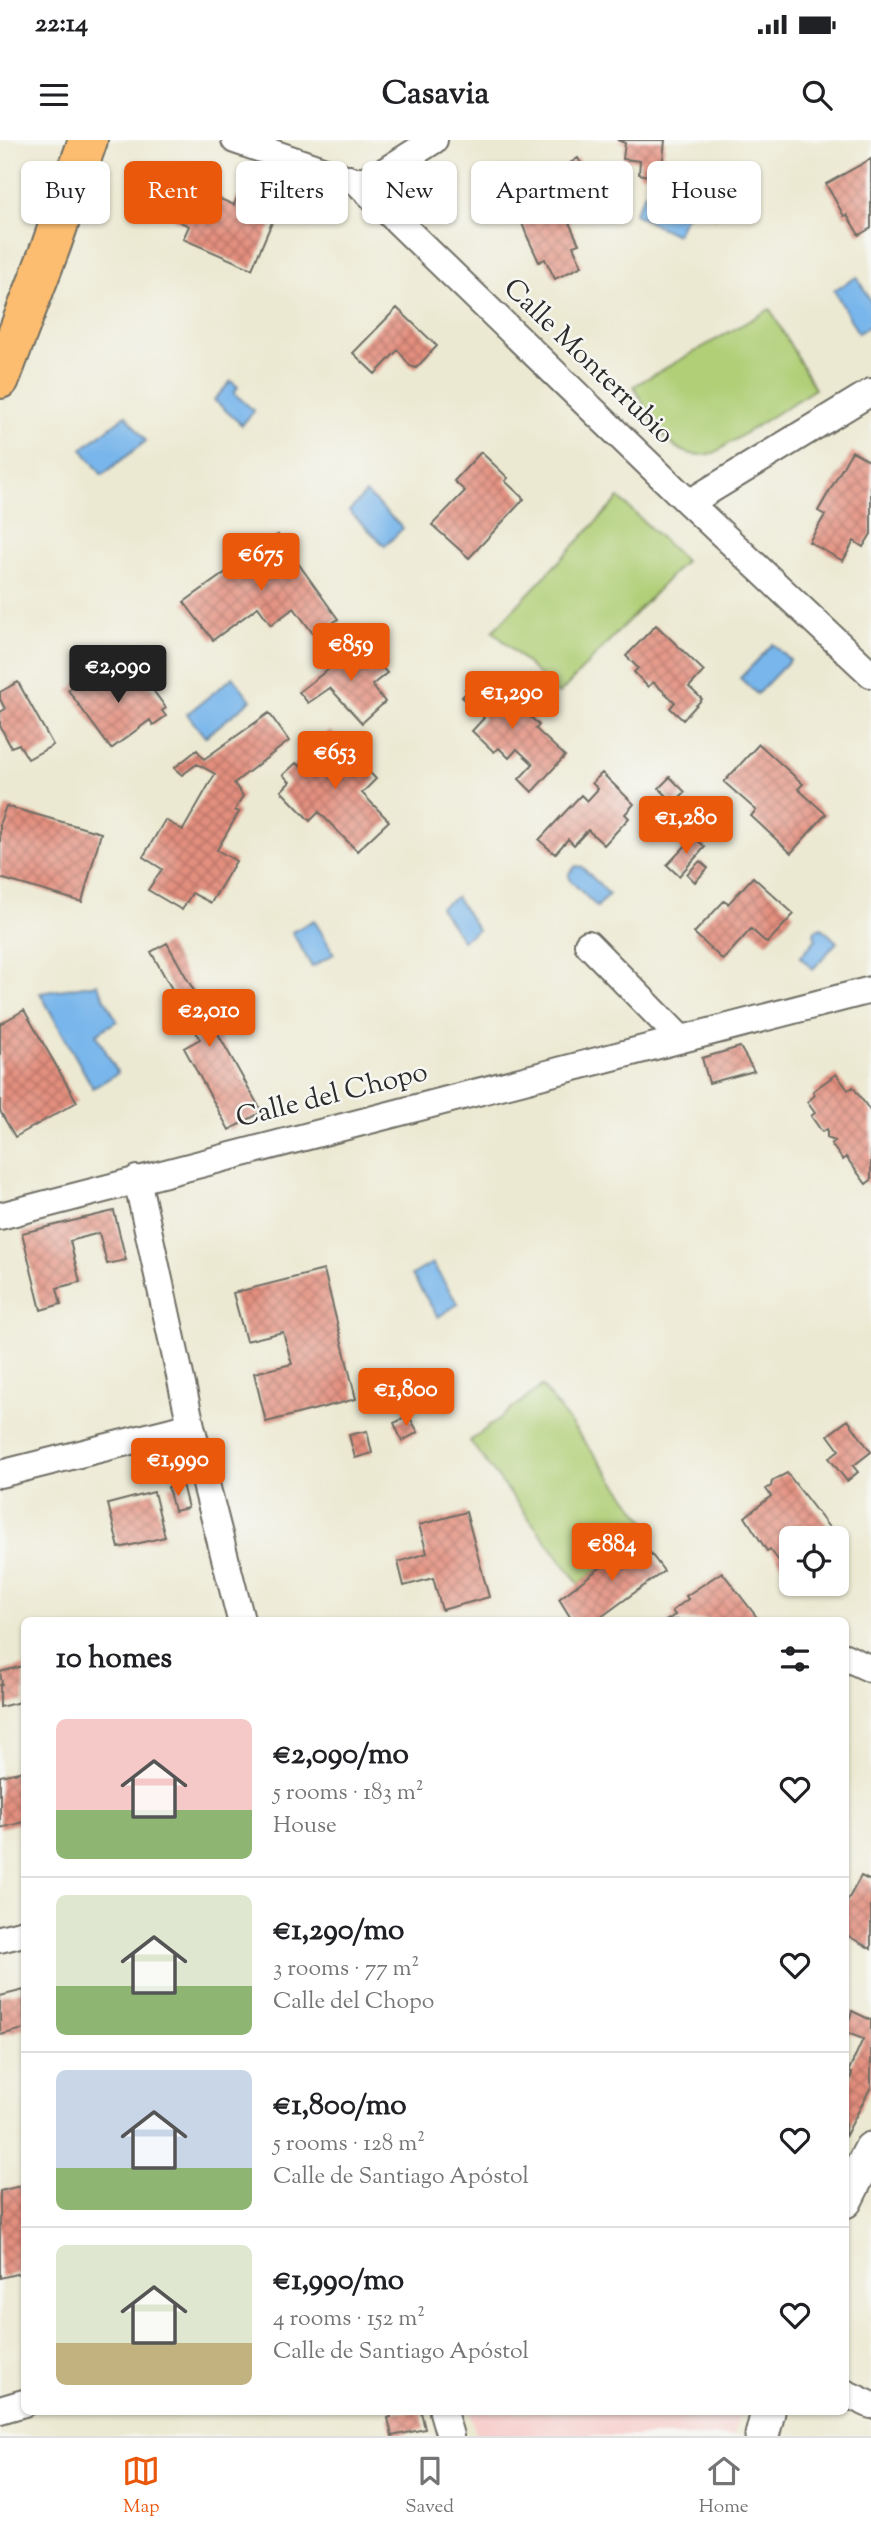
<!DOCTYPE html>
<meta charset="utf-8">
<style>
:root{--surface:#fff;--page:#f2f2f2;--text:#202124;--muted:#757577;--line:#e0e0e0;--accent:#ea580c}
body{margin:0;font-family:"Sorts Mill Goudy",serif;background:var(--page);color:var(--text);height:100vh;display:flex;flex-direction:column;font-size:26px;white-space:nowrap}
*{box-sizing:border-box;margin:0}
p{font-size:23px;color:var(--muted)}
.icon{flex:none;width:38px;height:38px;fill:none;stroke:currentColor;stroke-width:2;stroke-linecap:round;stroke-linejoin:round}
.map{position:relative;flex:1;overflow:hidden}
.drawer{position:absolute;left:21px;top:1477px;width:828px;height:798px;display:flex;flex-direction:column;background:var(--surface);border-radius:10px;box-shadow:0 2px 5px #0004}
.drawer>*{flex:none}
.guide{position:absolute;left:21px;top:21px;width:830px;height:63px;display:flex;gap:14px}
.fabs{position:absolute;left:779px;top:1386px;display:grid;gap:14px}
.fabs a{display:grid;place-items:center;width:70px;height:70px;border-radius:10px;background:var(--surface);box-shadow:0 2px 5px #0004;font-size:35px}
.price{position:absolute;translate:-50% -60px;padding:0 16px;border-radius:7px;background:var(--accent);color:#fff;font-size:23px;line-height:46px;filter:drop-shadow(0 2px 4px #0008)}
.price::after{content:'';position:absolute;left:50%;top:42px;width:21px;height:16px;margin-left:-10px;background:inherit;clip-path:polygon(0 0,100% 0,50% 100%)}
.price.current{background:#222;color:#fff}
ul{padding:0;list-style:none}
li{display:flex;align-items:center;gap:21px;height:175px;padding:0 35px}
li+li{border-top:2px solid var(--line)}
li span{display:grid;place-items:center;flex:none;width:196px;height:140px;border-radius:10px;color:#555}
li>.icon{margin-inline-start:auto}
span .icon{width:84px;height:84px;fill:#fffc;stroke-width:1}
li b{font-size:30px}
h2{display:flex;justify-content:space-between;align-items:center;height:84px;padding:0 35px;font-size:30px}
.tag{padding:0 24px;border-radius:10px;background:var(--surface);box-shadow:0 2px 5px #0004;font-size:24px;line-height:63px}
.tag.current{background:var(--accent);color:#fff}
.status{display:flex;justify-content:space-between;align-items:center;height:49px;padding:0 35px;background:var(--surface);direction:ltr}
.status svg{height:19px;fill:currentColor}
header{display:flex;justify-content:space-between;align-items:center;height:91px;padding:0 35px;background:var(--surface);font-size:32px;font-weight:700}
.tabs{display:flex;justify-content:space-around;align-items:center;height:98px;border-top:2px solid var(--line);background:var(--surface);font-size:19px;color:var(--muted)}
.tabs a{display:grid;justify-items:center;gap:4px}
.tabs .current{color:var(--accent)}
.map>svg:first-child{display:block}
.built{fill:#f7d0ce}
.garden{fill:#b0cf77;stroke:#6e7d51;stroke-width:2}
.water{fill:#78b6eb;stroke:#52708b;stroke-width:2}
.building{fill:url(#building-cross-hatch)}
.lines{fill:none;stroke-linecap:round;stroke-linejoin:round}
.minor-casing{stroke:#6f6e65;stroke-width:30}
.tertiary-casing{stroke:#6f6e65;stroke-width:37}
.primary-casing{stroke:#6f6e65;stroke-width:42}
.minor{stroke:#fff;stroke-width:26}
.tertiary{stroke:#fff;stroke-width:33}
.primary{stroke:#fcbd6f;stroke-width:38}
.labels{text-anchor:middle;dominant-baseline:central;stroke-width:5;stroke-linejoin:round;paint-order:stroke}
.street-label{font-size:28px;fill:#2b2b2b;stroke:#f6f6f2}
</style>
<div class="status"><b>22:14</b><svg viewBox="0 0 49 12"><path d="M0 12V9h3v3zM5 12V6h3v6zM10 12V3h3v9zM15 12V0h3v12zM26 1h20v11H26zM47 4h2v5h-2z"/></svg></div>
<header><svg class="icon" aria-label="menu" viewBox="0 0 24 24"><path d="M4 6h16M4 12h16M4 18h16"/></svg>Casavia<svg class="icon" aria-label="search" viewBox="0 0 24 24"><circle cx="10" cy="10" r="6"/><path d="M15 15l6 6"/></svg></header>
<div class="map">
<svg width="871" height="2296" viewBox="0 0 871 2296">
<defs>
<pattern id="building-cross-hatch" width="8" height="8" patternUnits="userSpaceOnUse" patternTransform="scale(1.75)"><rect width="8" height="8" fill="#e38f7e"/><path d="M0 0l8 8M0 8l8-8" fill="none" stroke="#b87567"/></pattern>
</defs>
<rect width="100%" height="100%" fill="#f6f6f2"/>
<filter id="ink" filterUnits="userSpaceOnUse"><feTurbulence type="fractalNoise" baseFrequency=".0143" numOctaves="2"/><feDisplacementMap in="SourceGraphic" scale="14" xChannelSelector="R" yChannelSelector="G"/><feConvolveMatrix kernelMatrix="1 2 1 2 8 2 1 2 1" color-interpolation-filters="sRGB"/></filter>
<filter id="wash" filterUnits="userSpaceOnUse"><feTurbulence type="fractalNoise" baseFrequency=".00686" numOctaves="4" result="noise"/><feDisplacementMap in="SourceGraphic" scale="28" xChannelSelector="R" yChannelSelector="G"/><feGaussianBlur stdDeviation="1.57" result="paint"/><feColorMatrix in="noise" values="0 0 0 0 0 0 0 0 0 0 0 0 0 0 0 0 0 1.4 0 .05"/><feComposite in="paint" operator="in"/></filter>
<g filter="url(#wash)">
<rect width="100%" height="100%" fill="#ece9d2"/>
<path class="built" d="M470,2272H740L733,2296H476Z"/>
<path class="garden" d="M770,169L815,249L714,313C669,325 651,277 634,246Z
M619,358L685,421L559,554L493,491Z
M542,1246L651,1389L579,1444L470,1301Z"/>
<path class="water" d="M645,53L687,74L676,95L634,74Z
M857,137L871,162V185L858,193L834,150Z
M231,241L238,247L234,253L254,271L242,285L214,260Z
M126,275L146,301L102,335L82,309Z
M366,353L403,388L385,406L349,371Z
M773,504L790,520L757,554L740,538Z
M233,537L251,560L205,597L187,574Z
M576,726L582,727L609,754L597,767L569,739V733Z
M456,757L478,790L462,800L440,767Z
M314,780L334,814L312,827L292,792Z
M822,788L837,802L813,829L800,817L816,799L814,795L815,790Z
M97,844L117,881L96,894L118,933L93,948L40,853Z
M432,1123L458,1164L438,1177L412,1135Z"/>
<g id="blocks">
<path class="building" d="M617,0H665L661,39L639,34L640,21L623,19L625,3Z
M578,18L603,60L589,69L564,27Z
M871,19V88L859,95L847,75L844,76L826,44Z
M740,41L749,56L715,79L705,64Z
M188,45L234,65L237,57L276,73L252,129L183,99L189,86L174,79Z
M546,47L555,67L561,65L579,104L573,106L582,126L555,139L545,119L539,122L527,96L522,83L528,80L519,60Z
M397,168L437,206L416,228L410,226L398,210L375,234L353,213Z
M852,311L871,322V394L863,407L854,401L843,421L809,402L825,375L818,371Z
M481,312L508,338L505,341L524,359L469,418L432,385L465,351L454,341Z
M278,395L338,479L315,496L294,468L271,485L258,467L213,500L184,462Z
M656,485L704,531L689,547L702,559L683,580L670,568L675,562L653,542L648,547L634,532L638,528L626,516Z
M361,504L387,533L372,545L385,562L362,583L330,548L308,563L299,552Z
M99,527L115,548L139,531L166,568L162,571L166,576L153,585L150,580L111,609L68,550Z
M482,538L498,554L506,545L522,561L518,565L539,585L536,589L565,616L532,652L519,639L533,624L517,609L509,618L499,608L494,612L472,591L484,578L462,557L467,552L465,549L473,542L476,545Z
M18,542L53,605L28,619L19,604L11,607L0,586V572L5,569L0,559V552Z
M269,573L289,601L234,643L243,656L235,670L239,672L217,710L236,721L211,763L192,753L182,770L148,750L162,729L143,717L165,680L183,690L215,634L197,624L182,635L174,628L197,610L204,619Z
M330,591L376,639L362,653L389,681L357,711L319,672L310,681L281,651L290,642L283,635L296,623L300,626L310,616L307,613Z
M759,604L803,644L798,649L826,674L791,713L751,676L756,670L724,642Z
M602,633L634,664L625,674L629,678L604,705L588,690L574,705L568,699L555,714L539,700L581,655L587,661L598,649L592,643Z
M670,637L685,652L674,663L659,648Z
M6,666L101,693L82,762L0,738V682Z
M694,697L705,707L679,736L667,725Z
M700,721L708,728L695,742L687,734Z
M753,737L794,774L767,803L751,789L723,820L694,793L724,761L728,764Z
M167,803L262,972L229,990L184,908L200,899L151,812Z
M24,870L77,962L15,997L0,971V884Z
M740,907L754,931L709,943L702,918Z
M836,934L848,950L853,947L871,972V1040L866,1044L846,1017L843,1020L831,1004L835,1001L827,998V989L822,992L811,976L815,973L807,962L815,955L813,951Z
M114,1071L126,1120L107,1124L99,1093L70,1101L80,1142L57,1148L61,1164L41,1170L22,1093Z
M324,1130L356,1259L266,1282L254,1233L292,1224L283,1192L246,1201L233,1153Z
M409,1276L418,1292L402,1301L394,1283Z
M848,1280L871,1312L853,1326L858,1332L847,1341L829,1318L839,1310L828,1295Z
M367,1291L372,1313L355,1318L349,1295Z
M787,1333L831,1390L820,1398H791V1437L770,1409L767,1411L745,1377L771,1356L766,1349L771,1346L772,1341Z
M182,1344L188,1368L174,1371L168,1347Z
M154,1352L165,1397L119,1408L108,1364Z
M466,1372L489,1457L442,1470L433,1438L404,1446L398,1422L427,1413L419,1385Z
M639,1398L664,1431L597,1480H572L559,1459Z
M722,1432L759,1480H667L675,1475L672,1471L688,1459L686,1456Z
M22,1526L24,1527V1561L0,1567V1545L2,1544L0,1532Z
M24,1631V1682L0,1688V1636Z
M861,1736L871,1741V1809L845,1794V1765Z
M24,1850V1889L0,1895V1856Z
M852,1871L871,1880V1947L845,1997V1958L852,1933L848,1932L863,1899L845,1892Z
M24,2045V2132L0,2138V2051Z
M390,2272H421L425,2289L392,2296L388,2278L391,2277Z"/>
</g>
</g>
<g filter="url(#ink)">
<use href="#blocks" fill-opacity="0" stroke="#6f6e65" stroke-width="2"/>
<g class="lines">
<defs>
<path id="minor" d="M235,0L357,42L689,363L871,534
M357,42L379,35L434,0
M689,363L871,252
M588,804L681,899
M137,1039L191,1286L241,1480
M0,1076L871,850
M0,1334L191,1286
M845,1517L871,1529
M0,1799L24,1793
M845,2253L871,2265
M0,2270L24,2263
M443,2272L450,2296"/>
<path id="tertiary" d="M845,2061L871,2009
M762,2296L768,2272"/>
<path id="primary" d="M0,239L51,106L88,0"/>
</defs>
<use href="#minor" class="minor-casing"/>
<use href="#tertiary" class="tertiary-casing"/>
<use href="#primary" class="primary-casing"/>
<use href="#minor" class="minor"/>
<use href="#tertiary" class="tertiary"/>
<use href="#primary" class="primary"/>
</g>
</g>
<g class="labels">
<g class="street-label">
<text transform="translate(588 222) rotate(44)">Calle Monterrubio</text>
<text transform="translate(332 956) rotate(-14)">Calle del Chopo</text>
</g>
</g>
</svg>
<div class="fabs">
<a><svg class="icon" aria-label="locate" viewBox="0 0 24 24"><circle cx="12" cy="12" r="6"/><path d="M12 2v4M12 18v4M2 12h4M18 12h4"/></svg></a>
</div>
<b class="price" style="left:261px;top:453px">€675</b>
<b class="price" style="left:351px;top:543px">€859</b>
<b class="price current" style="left:118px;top:565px">€2,090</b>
<b class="price" style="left:512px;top:591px">€1,290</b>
<b class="price" style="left:335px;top:651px">€653</b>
<b class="price" style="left:686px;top:716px">€1,280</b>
<b class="price" style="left:209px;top:909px">€2,010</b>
<b class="price" style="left:406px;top:1288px">€1,800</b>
<b class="price" style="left:178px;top:1358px">€1,990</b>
<b class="price" style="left:612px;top:1443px">€884</b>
<div class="guide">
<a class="tag">Buy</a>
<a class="tag current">Rent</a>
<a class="tag">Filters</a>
<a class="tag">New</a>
<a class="tag">Apartment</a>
<a class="tag">House</a>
</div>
<section class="drawer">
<h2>10 homes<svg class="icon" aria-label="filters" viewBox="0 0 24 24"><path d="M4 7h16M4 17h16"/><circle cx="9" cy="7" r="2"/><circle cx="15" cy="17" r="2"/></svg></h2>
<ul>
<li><span style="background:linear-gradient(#f6c9c9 65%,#8fb573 0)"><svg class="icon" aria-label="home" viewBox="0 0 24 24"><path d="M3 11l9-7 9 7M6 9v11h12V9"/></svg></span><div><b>€2,090/mo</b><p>5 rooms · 183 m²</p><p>House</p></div><svg class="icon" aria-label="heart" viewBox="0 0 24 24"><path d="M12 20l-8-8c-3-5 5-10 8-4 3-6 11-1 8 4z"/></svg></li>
<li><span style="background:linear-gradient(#dfe7d0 65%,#8fb573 0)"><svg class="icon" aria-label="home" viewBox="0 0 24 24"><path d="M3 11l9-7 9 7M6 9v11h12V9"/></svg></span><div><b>€1,290/mo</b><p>3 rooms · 77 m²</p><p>Calle del Chopo</p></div><svg class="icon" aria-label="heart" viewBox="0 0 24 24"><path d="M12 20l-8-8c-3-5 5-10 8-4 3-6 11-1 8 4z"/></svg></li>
<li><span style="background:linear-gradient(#c9d6e8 70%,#8fb573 0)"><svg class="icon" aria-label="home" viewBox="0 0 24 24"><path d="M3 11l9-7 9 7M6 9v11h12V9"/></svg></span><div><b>€1,800/mo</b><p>5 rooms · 128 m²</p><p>Calle de Santiago Apóstol</p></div><svg class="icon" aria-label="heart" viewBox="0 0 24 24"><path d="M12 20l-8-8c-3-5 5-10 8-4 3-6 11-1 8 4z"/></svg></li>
<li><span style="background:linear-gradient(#dfe7d0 70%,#c2b280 0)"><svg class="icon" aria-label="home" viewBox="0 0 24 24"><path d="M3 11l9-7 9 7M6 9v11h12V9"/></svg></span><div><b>€1,990/mo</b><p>4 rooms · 152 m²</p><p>Calle de Santiago Apóstol</p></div><svg class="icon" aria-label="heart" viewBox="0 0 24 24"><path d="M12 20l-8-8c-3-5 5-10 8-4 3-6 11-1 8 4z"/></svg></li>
</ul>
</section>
</div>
<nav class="tabs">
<a class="current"><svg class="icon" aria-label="map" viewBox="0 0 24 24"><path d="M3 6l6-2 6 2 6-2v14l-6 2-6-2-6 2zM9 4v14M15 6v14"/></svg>Map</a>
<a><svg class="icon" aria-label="saved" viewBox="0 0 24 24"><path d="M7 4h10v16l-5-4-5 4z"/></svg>Saved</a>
<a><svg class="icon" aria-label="home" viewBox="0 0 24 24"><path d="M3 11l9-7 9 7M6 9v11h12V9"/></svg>Home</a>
</nav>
